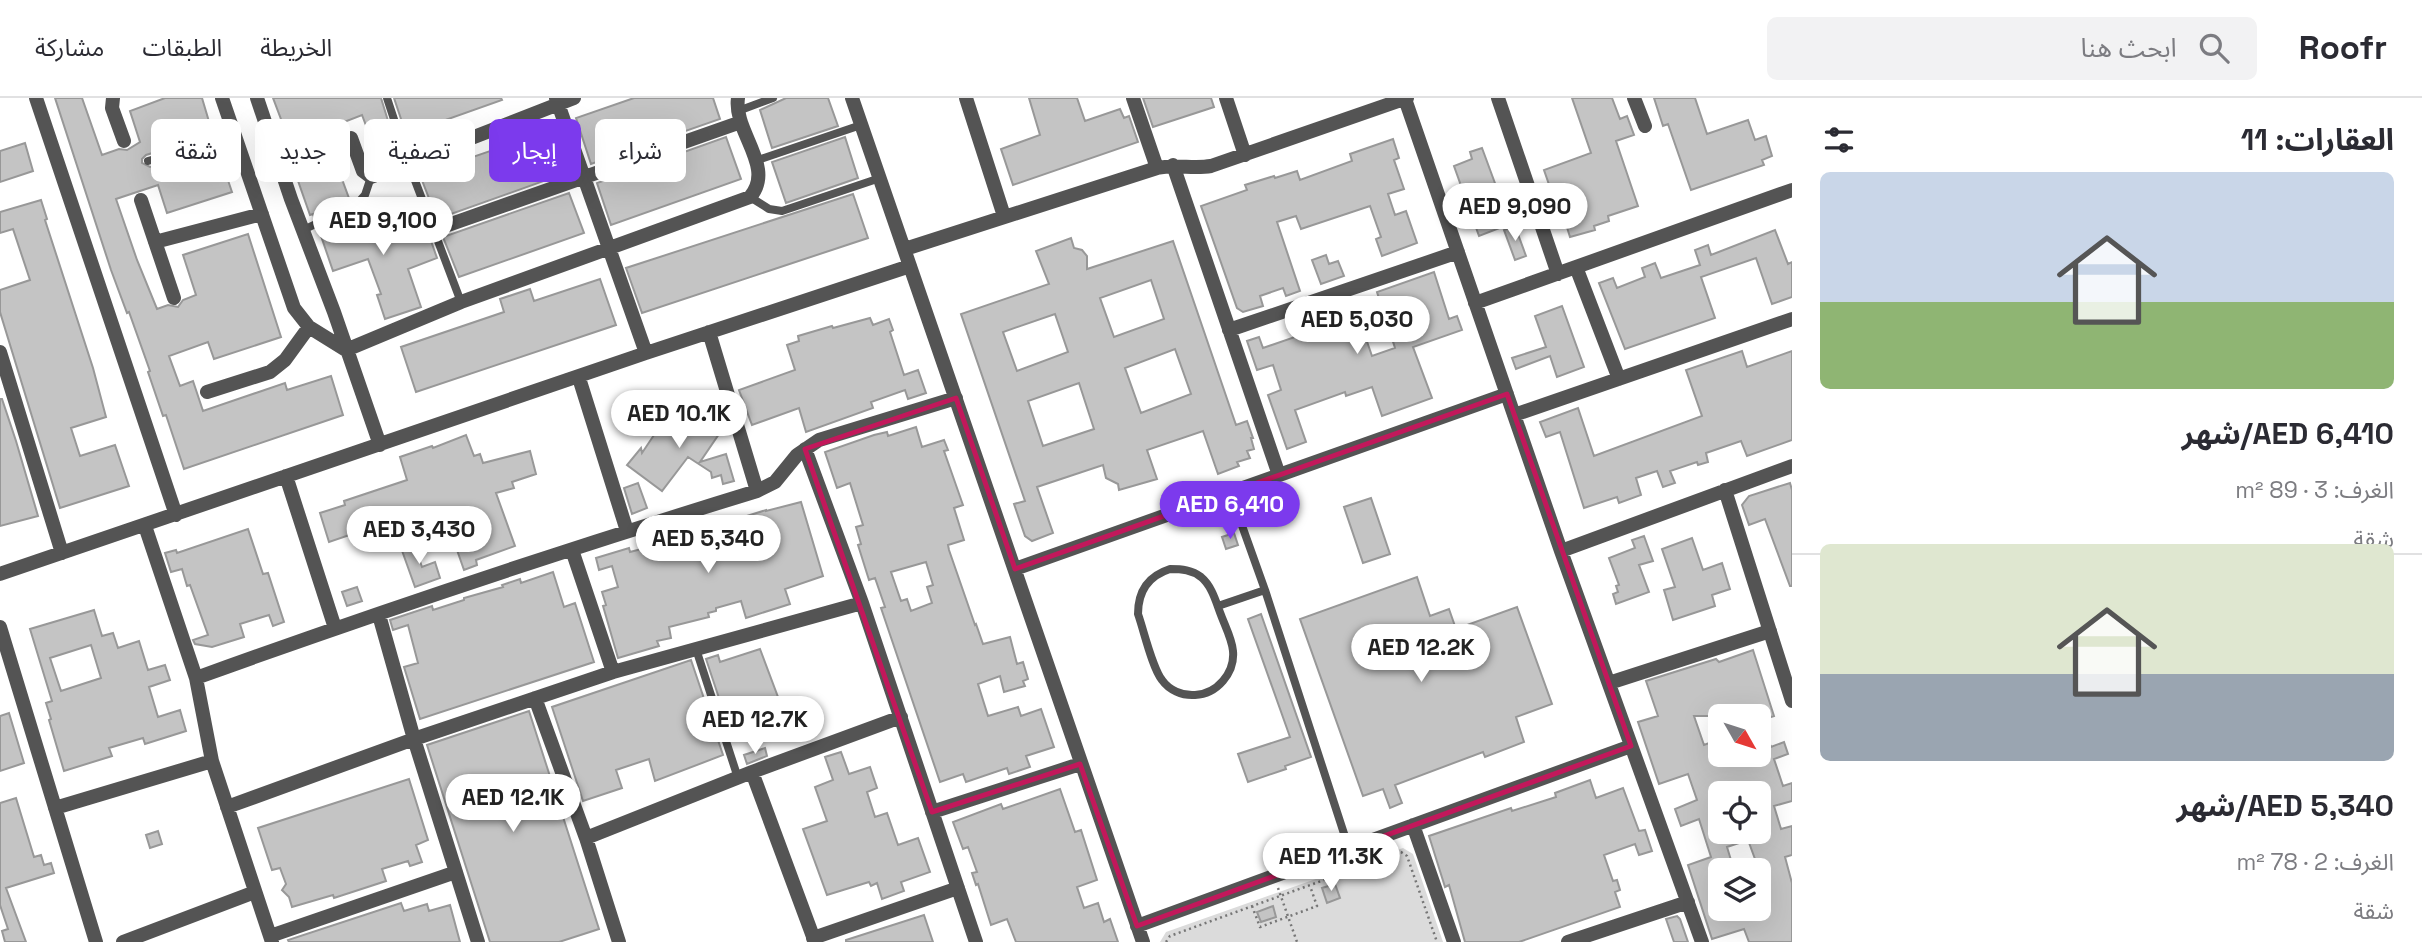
<!DOCTYPE html>
<html lang="ar">
<meta charset="utf-8">
<style>
:root{--surface:#fff;--page:#f2f2f3;--text:#2b2b33;--muted:#7c7c81;--line:#e1e1e2;--accent:#7c3aed}
body{margin:0;font-family:"Space Grotesk","Noto Sans Arabic",sans-serif;background:var(--page);color:var(--text);direction:rtl;height:100vh;display:flex;flex-direction:column;font-size:26px;white-space:nowrap}
*{box-sizing:border-box;margin:0}
p{font-size:23px;color:var(--muted)}
.icon{flex:none;width:38px;height:38px;fill:none;stroke:currentColor;stroke-width:2;stroke-linecap:round;stroke-linejoin:round}
.map{position:relative;flex:1;overflow:hidden;direction:ltr}
.details{display:flex;flex-direction:column;background:var(--surface);width:630px}
.details>*{flex:none}
.guide{position:absolute;left:21px;top:21px;width:665px;height:63px;direction:rtl;display:flex;gap:14px}
.needle{width:46px;rotate:129deg}
.fabs{position:absolute;left:1708px;top:606px;display:grid;gap:14px}
.fabs a{display:grid;place-items:center;width:63px;height:63px;border-radius:10px;background:var(--surface);box-shadow:0 7px 28px #0002;font-size:35px}
.price{position:absolute;translate:-50% -60px;padding:0 16px;border-radius:24px;background:#fff;color:#222;font-size:23px;line-height:46px;filter:drop-shadow(0 2px 4px #0008)}
.price::after{content:'';position:absolute;left:50%;top:42px;width:21px;height:16px;margin-left:-10px;background:inherit;clip-path:polygon(0 0,100% 0,50% 100%)}
.price.on{background:var(--accent);color:#fff}
ul{padding:0;list-style:none}
li{display:grid;align-content:center;gap:14px;height:371px;padding:0 28px}
li+li{border-top:2px solid var(--line)}
li span{display:grid;place-items:center;height:217px;border-radius:10px;color:#555}
li>.icon{margin-inline-start:auto}
span .icon{width:126px;height:126px;fill:#fffc;stroke-width:1}
li b{font-size:30px}
h2{display:flex;justify-content:space-between;align-items:center;height:84px;padding:0 28px;font-size:30px}
.pill{padding:0 24px;border-radius:10px;background:var(--surface);box-shadow:0 7px 28px #0002;font-size:24px;line-height:63px}
.pill.on{background:var(--accent);color:#fff}
header{display:flex;align-items:center;gap:42px;box-sizing:border-box;height:98px;padding:0 35px;background:var(--surface);border-bottom:2px solid var(--line)}
header strong{font-size:33px}
nav{display:flex;gap:38px;margin-inline-start:auto;font-size:24px}
.search{width:490px;height:63px;background:var(--page);display:flex;align-items:center;gap:18px;box-sizing:border-box;padding:0 24px;border-radius:10px;color:var(--muted);font-size:26px}
main{display:flex;flex:1;min-height:0}
.map>svg:first-child{display:block}
.green{fill:#dbdbdb}
.building{fill:#c4c4c4;stroke:#989898;stroke-width:2;fill-rule:evenodd}
.lines{fill:none;stroke-linecap:round;stroke-linejoin:round}
.path{stroke:#767676;stroke-width:2.5;stroke-dasharray:2 3.5;stroke-linecap:butt}
.service{stroke:#545454;stroke-width:8}
.minor{stroke:#545454;stroke-width:14}
.marked{fill:none;stroke:#c2185b;stroke-width:5;stroke-linejoin:round}
</style>
<header>
<strong>Roofr</strong>
<div class="search"><svg class="icon" aria-label="search" viewBox="0 0 24 24"><circle cx="10" cy="10" r="6"/><path d="M15 15l6 6"/></svg>ابحث هنا</div>
<nav><a>الخريطة</a><a>الطبقات</a><a>مشاركة</a></nav>
</header>
<main>
<section class="details">
<h2>العقارات: 11<svg class="icon" aria-label="filters" viewBox="0 0 24 24"><path d="M4 7h16M4 17h16"/><circle cx="9" cy="7" r="2"/><circle cx="15" cy="17" r="2"/></svg></h2>
<ul>
<li><span style="background:linear-gradient(#c9d6e8 60%,#8fb573 0)"><svg class="icon" aria-label="home" viewBox="0 0 24 24"><path d="M3 11l9-7 9 7M6 9v11h12V9"/></svg></span><div><b>AED 6,410/شهر</b><p>الغرف: 3 · 89 m²</p><p>شقة</p></div></li>
<li><span style="background:linear-gradient(#dfe7d0 60%,#9aa5b1 0)"><svg class="icon" aria-label="home" viewBox="0 0 24 24"><path d="M3 11l9-7 9 7M6 9v11h12V9"/></svg></span><div><b>AED 5,340/شهر</b><p>الغرف: 2 · 78 m²</p><p>شقة</p></div></li>
</ul>
</section>
<div class="map">
<svg width="1792" height="844" viewBox="0 0 1792 844">
<rect width="100%" height="100%" fill="#fff"/>
<path class="green" d="M1403,750L1413,756L1443,844H1160L1166,834Z"/>
<path class="building" d="M55,0H82L102,57L119,51L127,52L140,44L130,13L165,0H202L213,37L146,57L142,61V65L150,69L217,50L232,94L167,115L158,87L116,101L137,162L157,211L168,207L178,209L183,202L196,197L183,157L248,136L281,239L214,261L208,244L169,258L180,288L193,283L203,313L285,285L287,292L331,278L343,317L184,371L166,317L163,318L148,274L150,273L129,214L127,215L111,172Z
M273,0H381L393,39L373,46L362,17L290,45Z
M394,0H501L502,2L406,36Z
M634,0H713L720,21L591,66L576,20Z
M786,0H828L838,28L772,50L760,12Z
M1029,0H1077L1085,23L1120,11L1124,20L1129,18L1138,44L1013,87L1001,51L1040,37Z
M1143,0H1211L1214,9L1153,29Z
M1572,0H1612L1620,21L1627,18L1634,37L1616,43L1638,108L1608,118L1609,123L1594,128L1595,132L1570,139L1565,123L1562,124L1544,72L1591,55Z
M1654,0H1695L1707,36L1748,22L1755,42L1766,38L1772,58L1762,62L1764,67L1691,92L1668,26L1663,28Z
M549,33L554,50L547,53L555,79L437,121L420,77Z
M726,39L741,81L611,127L597,85Z
M845,39L858,80L786,105L772,64Z
M1393,41L1399,60L1394,62L1404,91L1388,96L1395,117L1406,113L1417,145L1382,158L1376,141L1381,139L1370,108L1301,131L1296,118L1277,124L1300,193L1286,198L1283,190L1260,198L1263,208L1243,214L1237,210L1201,108L1247,92L1245,87L1274,78L1275,80L1297,73L1300,82L1352,63L1350,56Z
M328,43L350,103L314,119L313,116L310,117L290,60Z
M25,45L33,73L0,84V53Z
M1482,50L1510,126L1479,138L1454,68L1472,61L1470,54Z
M569,95L584,135L459,179L443,139Z
M853,96L868,140L642,215L626,170Z
M41,102L47,121L45,122L93,270L106,319L71,330L80,358L115,347L129,388L60,410L0,214V192L30,182L13,131L0,135V114Z
M353,116L360,139L421,116L425,128V136L430,140L437,160L408,171L421,209L385,221L377,197L381,196L368,161L333,173L319,132Z
M1515,128L1526,158L1515,162L1504,132Z
M1775,132L1788,166L1792,164V199L1772,206L1756,160L1701,179L1715,220L1625,251L1599,185L1613,180L1617,190L1645,179L1642,170L1655,165L1661,180L1700,167L1695,152L1708,147L1711,157Z
M1071,140L1074,150L1082,152L1087,158V171L1173,143L1236,327L1247,323L1253,340H1251L1254,351L1247,353L1250,360L1237,364L1239,368L1218,376L1203,333L1147,352L1157,381L1119,392L1118,386L1106,380L1103,367L1037,389L1053,435L1032,443L1025,438L1014,406L1025,403L961,216L1049,186L1036,153ZM1151,182L1164,221L1114,239L1100,200ZM1055,216L1068,254L1017,273L1003,234ZM1175,251L1191,296L1141,315L1125,270ZM1079,285L1094,331L1043,348L1028,303Z
M1326,157L1329,166L1338,163L1344,178L1321,186L1312,162Z
M1434,174L1449,221L1457,218L1462,232L1413,249L1432,300L1382,318L1372,289L1346,298L1345,294L1295,312L1306,344L1287,351L1268,297L1281,292L1273,267L1257,272L1247,243L1259,239L1263,250L1298,238L1296,232L1337,218L1334,210L1353,203L1372,258L1395,250L1377,194Z
M600,181L616,227L416,294L401,249L504,214L500,201L530,191L534,203Z
M1562,208L1584,269L1557,279L1550,258L1516,271L1512,260L1546,249L1535,218Z
M870,220L873,227L889,221L893,232L890,234L904,277L918,272L926,295L908,301L905,292L871,304L873,310L806,334L799,310L752,327L739,292L795,272L787,247L799,243L798,238L832,228L833,230Z
M1742,253L1747,269L1792,253V342L1747,358L1741,343L1706,355L1708,364L1698,367L1697,364L1670,373L1675,385L1663,389L1657,373L1636,380L1641,397L1619,405L1617,399L1584,410L1560,334L1546,339L1540,324L1578,310L1594,358L1702,318L1686,272Z
M0,301H2L16,343L38,418L0,428Z
M674,307L719,336L700,364L726,356L734,383L723,386L721,377L712,380L711,374L688,359L662,393L627,367L641,350L642,355Z
M916,329L922,349L944,342L948,352L944,353L963,407L954,410L964,442L948,447L949,452L975,527L976,526L983,546L1010,539L1017,566L1023,564L1028,581L1023,583L1025,588L1004,594L1000,578L978,586L988,618L1018,609L1021,618L1041,611L1054,649L1026,658L1030,669L1009,676L1007,670L966,684L963,676L940,684L881,510L885,509L875,480L869,482L858,447L861,446L856,429L863,427L850,385L837,390L825,354L874,337L887,334L888,338ZM926,464L933,487L927,489L932,505L911,513L907,501L901,503L891,474Z
M466,337L474,358L480,356L483,365L530,353L536,376L512,384L514,390L496,395L515,448L476,462L477,467L464,472L450,432L447,433L444,423L423,430L417,414L329,444L320,415L345,407L344,403L407,382L400,359L432,348L433,350Z
M638,385L647,410L632,416L624,390Z
M1790,385L1792,392V488H1790L1765,421L1749,427L1742,407L1749,398Z
M1371,400L1390,456L1363,465L1344,409Z
M1271,401L1276,416L1248,426L1243,411Z
M801,404L823,478L785,491L790,506L746,520L741,503L716,510V513L708,515L709,519L669,529L671,540L657,543L659,548L618,560L603,508L606,507L602,494L618,489L612,468L599,472L596,460L629,450L630,454L668,444L666,436L684,431L686,442L714,435L710,425L729,419L731,423L766,412V413Z
M248,431L263,476L268,475L284,524L273,528L269,517L240,526L244,539L212,549L195,546L193,542L208,537L190,487L187,488L182,471L171,474L165,455L176,452L177,455Z
M1234,435L1238,447L1226,451L1222,439Z
M1644,438L1653,463L1639,467L1649,494L1616,506L1613,496L1618,494L1616,488L1619,487L1609,460L1635,450L1632,442Z
M1692,440L1703,472L1722,465L1730,491L1712,497L1715,508L1673,522L1664,492L1675,489L1662,451Z
M413,443L422,469L435,464L440,480L415,489L400,447Z
M553,474L564,509L575,505L594,564L420,621L404,569L418,565L408,527L393,532L390,522L432,508L433,512L464,502V500L503,489L502,487L520,481L521,485Z
M1417,479L1430,518L1449,511L1456,531L1517,509L1552,606L1516,619L1524,644L1485,659L1483,654L1395,687L1402,705L1390,710L1383,691L1363,698L1300,521Z
M357,489L362,503L347,508L342,494Z
M94,512L102,538L113,535L118,550L139,543L148,572L165,567L170,582L149,589L158,619L180,612L186,633L145,646L143,640L109,650L112,658L64,673L49,622L51,621L46,605L52,603L30,531ZM91,547L101,580L61,593L50,560Z
M1261,516L1311,659L1285,668L1286,671L1248,684L1238,656L1290,639L1248,521Z
M760,551L787,623L783,624L786,639L750,634L748,631L731,636L706,561L718,557L720,564Z
M1753,552L1774,618L1761,622L1771,649L1784,644L1788,656L1774,661L1783,688L1792,685V703L1774,708L1781,731L1792,728V757L1785,759L1792,785V844H1749L1744,831L1712,841L1688,767L1711,759L1699,721L1681,728L1675,711L1697,702L1688,676L1659,686L1638,624L1658,618L1646,583L1716,561L1719,564ZM1694,618H1759V656H1720V641L1704,647ZM1720,695H1759V733H1720ZM1748,742L1759,772V810H1720V772H1734L1727,749Z
M691,562L723,657L655,683L649,661L616,672L622,690L583,703L552,609Z
M529,613L599,831L559,844H490L427,647Z
M9,615L24,665L0,673V618Z
M765,650L767,658L747,666L744,657Z
M841,654L849,676L870,669L877,690L867,694L875,719L887,715L898,747L918,740L930,774L901,784L904,793L882,801L877,785L871,788L869,784L827,797L803,731L827,723L815,689L833,682L825,659Z
M409,681L428,742L416,747L422,764L410,768L408,763L382,771L386,783L334,800L333,797L292,809L289,799L282,792L286,786L280,770L272,772L258,730Z
M1590,682L1596,700L1623,690L1639,733L1645,732L1652,753L1639,757L1635,746L1604,757L1613,783L1617,782L1620,792L1615,794L1620,809L1519,844H1465L1449,787L1445,789L1429,738L1511,710L1512,713L1556,699L1555,695Z
M1060,691L1075,734L1081,732L1097,782L1077,789L1084,810L1098,805L1104,824L1110,821L1118,844H1016L1007,821L991,827L978,786L976,787L972,775L977,774L968,749L963,751L953,724L1001,706L1003,711Z
M16,700L34,759L41,757L44,767L51,765L54,775L6,790L26,844H5L2,833L8,831L0,807V705Z
M158,733L162,746L150,750L146,737Z
M1335,786L1340,800L1327,805L1322,790Z
M401,805L404,813L427,806L429,813L450,807L460,844H289L288,842Z
M1273,808L1276,819L1261,824L1257,814Z
M924,817L933,844H846V842Z
M1677,818L1680,821L1688,844H1674L1666,821Z"/>
<g class="lines">
<path class="path" d="M1278,790L1297,844
M1252,808L1260,829L1317,808L1310,788
M1166,844L1170,838L1401,754L1407,758L1437,844"/>
<path class="service" d="M387,0L408,64L461,204
M738,13L773,0
M277,58L337,32L342,33L351,40
M148,63L235,38
M755,63L861,27
M750,99L769,111L782,113L880,80
M303,132L356,107L365,97L371,79
M1230,394L1265,492L1349,751
M1170,471C1182,471 1192,472 1201,479C1212,488 1216,504 1221,517C1225,528 1232,541 1233,553C1235,575 1217,596 1195,597C1182,598 1169,592 1162,582C1152,569 1144,533 1138,516C1138,493 1148,478 1170,471Z
M1218,508L1265,492
M696,551L738,680"/>
<path class="minor" d="M36,0L176,417
M113,0L112,10L124,43
M222,0L294,210L309,229L346,252L461,204L750,99C776,69 733,34 738,0
M257,0L291,101L334,214L380,347
M556,0L646,255
M852,0L1143,844
M966,0L1004,118
M1133,0L1157,70
M1226,0L1245,57
M1498,0L1558,176
M1634,0L1645,28
M1405,1L1561,453L1702,844
M351,40L363,73L371,79L574,0
M1173,67L1279,377
M141,102L174,200
M434,132L741,24
M155,144L262,116
M905,151L1157,70C1176,66 1193,71 1211,68L1407,0
M1576,169L1619,281
M1475,205L1792,92
M1229,232L1458,154
M709,234L757,393
M0,254L62,455
M579,280L627,433
M207,294L270,274L285,262L309,229
M1514,317L1792,221
M805,351L862,505L976,844
M286,378L335,530
M1725,392L1792,603
M145,428L196,580L212,663L272,844
M572,452L613,574
M1561,453L1792,368
M1015,471L1507,296
M0,476L646,255L910,168
M379,517L414,641L478,844
M0,529L96,844
M196,580C381,513 568,451 757,393L775,384L797,357L819,342L956,300
M1609,585L1770,533
M535,600L586,740L619,844
M752,674L815,844
M227,709L414,641L613,574L862,505
M55,710L212,663
M932,714L1080,666
M1413,727L1454,844
M586,740L752,674L901,619
M1137,828L1631,648
M270,838L456,774
M813,840L958,790
M123,844L255,794
M1568,844L1688,804"/>
</g>
<path class="marked" d="M1507,296L1631,648L1137,828L1080,666L932,714L805,351L956,300L1015,471Z"/>
</svg>
<div class="fabs">
<a><svg class="needle" viewBox="-14 -14 28 28"><path d="M0-13l5 13h-10z" fill="#e53935"/><path d="M0 13l5-13h-10z" fill="#7c7c81"/></svg></a>
<a><svg class="icon" aria-label="locate" viewBox="0 0 24 24"><circle cx="12" cy="12" r="6"/><path d="M12 2v4M12 18v4M2 12h4M18 12h4"/></svg></a>
<a><svg class="icon" aria-label="layers" viewBox="0 0 24 24"><path d="M12 4l9 5-9 5-9-5zM3 14l9 5 9-5"/></svg></a>
</div>
<b class="price" style="left:1515px;top:145px">AED 9,090</b>
<b class="price" style="left:383px;top:159px">AED 9,100</b>
<b class="price" style="left:1357px;top:258px">AED 5,030</b>
<b class="price" style="left:679px;top:352px">AED 10.1K</b>
<b class="price on" style="left:1230px;top:443px">AED 6,410</b>
<b class="price" style="left:419px;top:468px">AED 3,430</b>
<b class="price" style="left:708px;top:477px">AED 5,340</b>
<b class="price" style="left:1421px;top:586px">AED 12.2K</b>
<b class="price" style="left:755px;top:658px">AED 12.7K</b>
<b class="price" style="left:513px;top:736px">AED 12.1K</b>
<b class="price" style="left:1331px;top:795px">AED 11.3K</b>
<div class="guide">
<a class="pill">شراء</a>
<a class="pill on">إيجار</a>
<a class="pill">تصفية</a>
<a class="pill">جديد</a>
<a class="pill">شقة</a>
</div>
</div>
</main>
